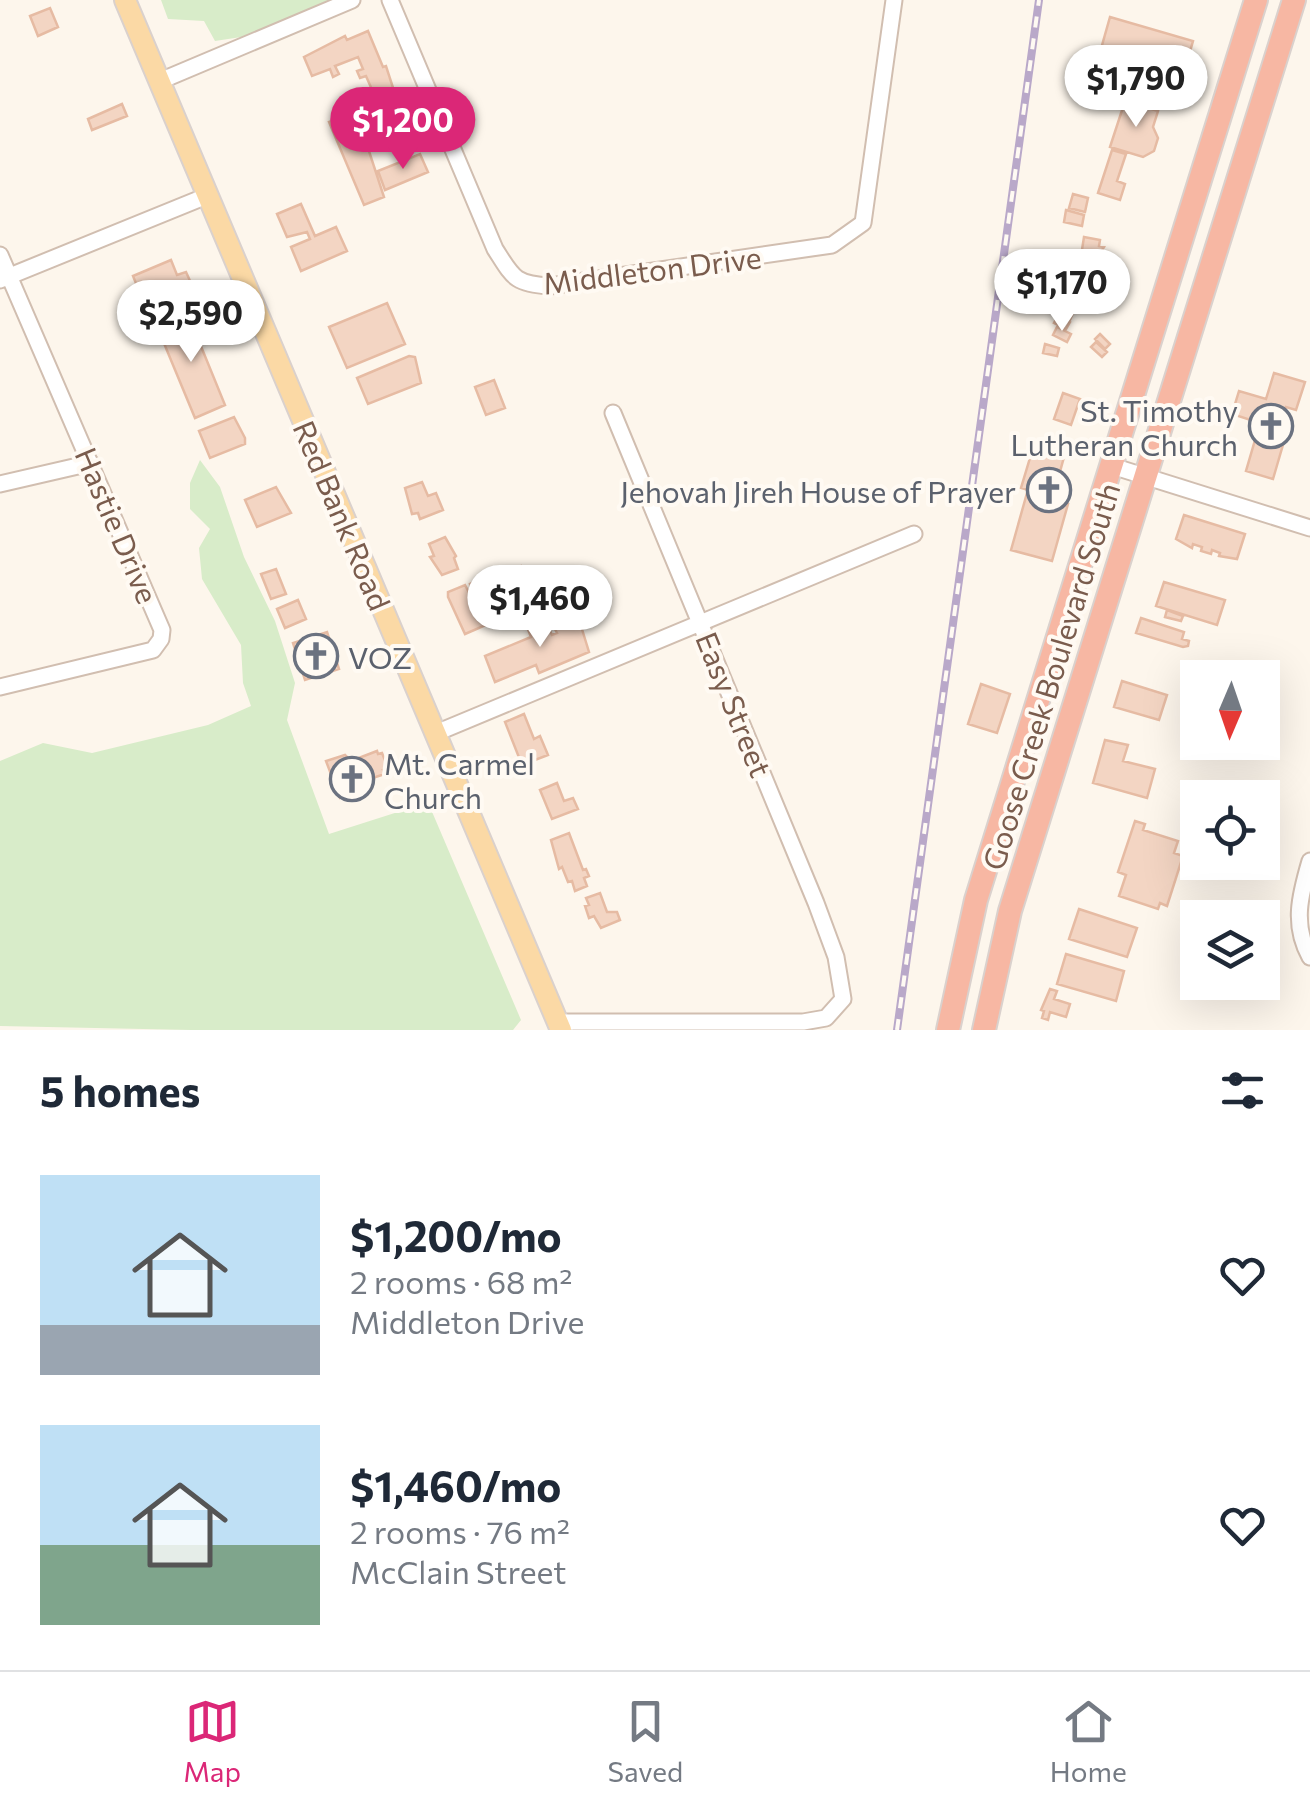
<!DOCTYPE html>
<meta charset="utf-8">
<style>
:root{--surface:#fff;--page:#f6f6f7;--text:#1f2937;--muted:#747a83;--line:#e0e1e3;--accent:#db2777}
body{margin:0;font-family:Commissioner,sans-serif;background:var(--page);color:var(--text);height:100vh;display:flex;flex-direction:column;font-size:38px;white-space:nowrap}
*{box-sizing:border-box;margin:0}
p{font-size:32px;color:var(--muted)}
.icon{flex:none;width:55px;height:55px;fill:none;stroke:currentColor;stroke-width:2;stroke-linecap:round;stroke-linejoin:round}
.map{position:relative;height:1030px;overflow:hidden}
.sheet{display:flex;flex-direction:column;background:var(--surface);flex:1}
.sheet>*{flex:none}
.needle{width:65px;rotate:182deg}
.controls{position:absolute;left:1180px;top:660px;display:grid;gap:20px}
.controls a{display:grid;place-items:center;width:100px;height:100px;border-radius:0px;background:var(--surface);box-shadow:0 10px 40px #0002;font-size:50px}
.price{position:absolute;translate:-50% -85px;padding:0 22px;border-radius:35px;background:#fff;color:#222;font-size:32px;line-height:65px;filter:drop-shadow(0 2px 5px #0008)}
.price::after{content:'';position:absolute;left:50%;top:60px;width:30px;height:22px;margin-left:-15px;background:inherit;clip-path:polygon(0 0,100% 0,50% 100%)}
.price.current{background:var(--accent);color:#fff}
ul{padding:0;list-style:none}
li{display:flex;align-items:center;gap:30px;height:250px;padding:0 40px}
li span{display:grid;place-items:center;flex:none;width:280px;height:200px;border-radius:0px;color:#555}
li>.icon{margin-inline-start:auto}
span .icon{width:120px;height:120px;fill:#fffc;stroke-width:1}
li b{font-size:42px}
h2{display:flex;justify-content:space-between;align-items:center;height:120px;padding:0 40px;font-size:42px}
.tabs{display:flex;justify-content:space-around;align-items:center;height:140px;border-top:2px solid var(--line);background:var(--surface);font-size:28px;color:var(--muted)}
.tabs a{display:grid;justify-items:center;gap:5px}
.tabs .current{color:var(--accent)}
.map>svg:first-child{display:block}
.green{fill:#d8ecc9}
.building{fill:#f3d5c3;stroke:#e6bba3;stroke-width:2.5}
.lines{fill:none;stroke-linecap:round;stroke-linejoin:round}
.minor-casing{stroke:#d1beb0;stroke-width:19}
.major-casing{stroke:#dad1cd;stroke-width:24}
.highway-casing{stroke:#dad1cd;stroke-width:26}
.minor{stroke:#fff;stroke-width:15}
.major{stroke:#fbd9a5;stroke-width:20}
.highway{stroke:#f7b7a3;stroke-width:22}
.rail-casing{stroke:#b9a8c9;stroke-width:8}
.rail{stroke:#fffaf3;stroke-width:4;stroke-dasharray:11;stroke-linecap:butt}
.labels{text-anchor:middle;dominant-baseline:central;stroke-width:8;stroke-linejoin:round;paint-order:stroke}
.street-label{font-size:30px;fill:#7a5c4d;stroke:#fffaf3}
.worship-label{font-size:30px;fill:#5b616d;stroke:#fffaf3;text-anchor:end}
</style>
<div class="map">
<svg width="1310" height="1030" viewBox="0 0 1310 1030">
<rect width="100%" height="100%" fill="#fdf6ec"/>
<path class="green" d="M161,0H336L267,33L215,41L204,21L168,19Z
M200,460L220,487L244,557L275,621L295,683L287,720L329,834L401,811L424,793L521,1020L513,1030H191L0,1026V761L43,743L92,753L208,725L251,706L243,683L241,645L202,579L199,548L210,529L190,509V483Z"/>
<path class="building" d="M50,8L58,27L38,36L30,16Z
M1110,17L1193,41L1189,55L1192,57L1181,80L1099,56Z
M368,31L383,67L386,66L396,97L378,104L376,99L370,102L367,95L373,92L366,76L360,78L357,71L363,69L358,57L335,66L339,74L333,77L330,69L312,76L304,57L345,36L347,40Z
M1125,101L1158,111L1153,127L1158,138L1154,151L1143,157L1110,147Z
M398,102L406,121L363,138L355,119Z
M122,104L127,116L92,130L88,119Z
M350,114L363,147L367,145L384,197L364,205L329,122Z
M1112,150L1126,154L1117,181L1125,184L1120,200L1098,193Z
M420,154L428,172L385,190L378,171Z
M1073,194L1088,198L1085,212L1069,208Z
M301,204L315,236L336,227L347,251L301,271L291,247L310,239L307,232L287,237L277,214Z
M1066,210L1084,215L1082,226L1064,222Z
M1084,237L1100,240L1099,246L1104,247L1097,258L1081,256Z
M171,260L177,275L186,272L196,294L148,313L133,276Z
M387,303L405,344L347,368L329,327Z
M1060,306L1073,313L1070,320L1057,312Z
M187,312L225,405L195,418L156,324Z
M1058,316L1070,322L1066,329L1054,323Z
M1057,327L1071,334L1067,342L1053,335Z
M1100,334L1110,344L1105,349L1095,339Z
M1096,342L1107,352L1102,357L1091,347Z
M1045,344L1059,348L1057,356L1043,353Z
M409,356L415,357L421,383L368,404L357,378Z
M1274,373L1305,382L1296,410L1286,407L1281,426L1284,427L1281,436L1285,438L1273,479L1246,471L1260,423L1232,414L1239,391L1266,399Z
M494,380L505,408L486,415L475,387Z
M1063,393L1080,399L1071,425L1054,419Z
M234,417L245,438V444L210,458L199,431Z
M1033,448L1064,457L1053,497L1021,488Z
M422,482L428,496L436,493L443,510L420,519L418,513L412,514L405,488Z
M276,487L291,513L257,527L245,500Z
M1027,493L1068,504L1052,561L1011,550Z
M1184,515L1245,534L1237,559L1219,556L1220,553L1212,550L1211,554L1201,551L1202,547L1193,544L1192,548L1176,539Z
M445,537L456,556L454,558L458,569L442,575L430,557L434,556L429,544Z
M521,566L533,595L518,601L505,572Z
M276,569L286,594L271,599L261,574Z
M484,578L490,592L475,598L470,584Z
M1164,582L1225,600L1217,625L1156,606Z
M465,585L486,625L465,634L448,597V592Z
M298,600L306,619L285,628L277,609Z
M1167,610L1183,616L1181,621L1165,617Z
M574,617L578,627L581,626L589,652L539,673L536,665L495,682L485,656L531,637L527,627L545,620L552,635L557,633L553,625Z
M1141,618L1184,632L1182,639L1189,641L1188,646L1183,647L1136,633Z
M327,632L339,669L305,680L293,643Z
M1122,681L1167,695L1159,720L1114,707Z
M981,684L1010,694L997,733L968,724Z
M524,714L534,739L540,736L548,755L522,765L505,722Z
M1105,740L1128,745L1123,761L1155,769L1147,798L1093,783Z
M377,751L378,754L382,753L388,768L383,770L385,774L357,783V792L340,798L326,761L345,755L351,761Z
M557,783L564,801L573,798L578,809L552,819L540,790Z
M1135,821L1145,824L1143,830L1178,841L1174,853L1183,856L1167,906L1160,903L1158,909L1119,896L1126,875L1118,872Z
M569,833L583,870L586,869L589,876L584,878L587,886L575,891L572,881L568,882L562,867L559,869L551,840Z
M600,893L607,912H617L620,920L601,928L594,916L589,918L585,906L589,905L586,898Z
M1079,909L1137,928L1127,957L1069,939Z
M1066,954L1124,971L1116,1001L1057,984Z
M1050,989L1057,991L1054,999L1070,1004L1066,1017L1050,1012L1048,1020L1042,1018L1044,1011L1041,1010Z"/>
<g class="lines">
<defs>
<path id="minor" d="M390,0L495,249C513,277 514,284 550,286L832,245L863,223L894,0
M160,81L352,0
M0,255L162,630L161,639L153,650L0,687
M0,280L209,195
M1112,466L1310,528
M0,484L91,463
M436,733L914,534
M1310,861C1300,895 1292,925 1310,957
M558,1022H803L826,1018L843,999L836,957L816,903L613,413"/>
<path id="major" d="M125,0L561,1030"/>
<path id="highway" d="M948,1030L976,900L1256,0
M984,1030L1010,911L1294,0"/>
</defs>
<use href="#minor" class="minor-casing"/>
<use href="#major" class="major-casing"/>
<use href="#highway" class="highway-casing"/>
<use href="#minor" class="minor"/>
<use href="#major" class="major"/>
<use href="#highway" class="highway"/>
<defs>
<path id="rail" d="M897,1030L1039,0"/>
</defs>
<use href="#rail" class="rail-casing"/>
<use href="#rail" class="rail"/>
</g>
<defs>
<symbol id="church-ring" viewBox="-11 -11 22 22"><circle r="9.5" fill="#fffaf3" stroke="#6b7280" stroke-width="1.5"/><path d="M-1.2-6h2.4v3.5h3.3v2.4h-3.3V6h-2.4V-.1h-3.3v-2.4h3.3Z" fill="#6b7280"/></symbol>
</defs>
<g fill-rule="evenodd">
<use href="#church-ring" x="1246" y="401" width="50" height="50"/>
<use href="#church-ring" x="1024" y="465" width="50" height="50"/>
<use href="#church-ring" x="291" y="631" width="50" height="50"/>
<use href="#church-ring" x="327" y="754" width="50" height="50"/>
</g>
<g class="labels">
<g class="street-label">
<text transform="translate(652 269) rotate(-7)">Middleton Drive</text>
<text transform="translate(343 515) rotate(67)">Red Bank Road</text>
<text transform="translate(118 525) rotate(67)">Hastie Drive</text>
<text transform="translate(1050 676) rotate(-73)">Goose Creek Boulevard South</text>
<text transform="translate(735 704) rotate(68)">Easy Street</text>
</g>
<g class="worship-label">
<text x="1238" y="409">St. Timothy<tspan x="1238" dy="34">Lutheran Church</tspan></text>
<text x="1016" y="490">Jehovah Jireh House of Prayer</text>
<text x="348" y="656" text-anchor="start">VOZ</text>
<text x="384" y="762" text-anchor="start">Mt. Carmel<tspan x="384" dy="34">Church</tspan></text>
</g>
</g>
</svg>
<div class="controls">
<a><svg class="needle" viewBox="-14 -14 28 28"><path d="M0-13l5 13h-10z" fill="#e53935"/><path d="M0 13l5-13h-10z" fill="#747a83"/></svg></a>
<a><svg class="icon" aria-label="locate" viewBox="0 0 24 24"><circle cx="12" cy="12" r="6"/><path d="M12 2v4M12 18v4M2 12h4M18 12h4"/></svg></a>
<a><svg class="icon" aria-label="layers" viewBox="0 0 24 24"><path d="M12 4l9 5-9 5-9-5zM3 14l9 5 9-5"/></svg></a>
</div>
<b class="price" style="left:1136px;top:130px">$1,790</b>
<b class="price current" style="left:403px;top:172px">$1,200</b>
<b class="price" style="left:1062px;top:334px">$1,170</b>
<b class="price" style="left:191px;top:365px">$2,590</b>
<b class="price" style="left:540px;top:650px">$1,460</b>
</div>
<section class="sheet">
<h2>5 homes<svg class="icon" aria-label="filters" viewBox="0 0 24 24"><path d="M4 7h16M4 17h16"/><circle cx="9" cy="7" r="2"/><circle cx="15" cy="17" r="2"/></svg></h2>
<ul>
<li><span style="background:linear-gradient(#bfe0f5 75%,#9aa5b1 0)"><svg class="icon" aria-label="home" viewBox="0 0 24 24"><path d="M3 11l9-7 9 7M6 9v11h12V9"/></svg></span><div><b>$1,200/mo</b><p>2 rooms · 68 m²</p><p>Middleton Drive</p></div><svg class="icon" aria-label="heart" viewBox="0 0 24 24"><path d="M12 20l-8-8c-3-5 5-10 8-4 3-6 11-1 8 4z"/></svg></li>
<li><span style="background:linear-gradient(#bfe0f5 60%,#7fa58c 0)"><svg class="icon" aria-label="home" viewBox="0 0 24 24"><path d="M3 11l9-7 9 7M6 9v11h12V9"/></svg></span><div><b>$1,460/mo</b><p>2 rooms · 76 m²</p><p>McClain Street</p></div><svg class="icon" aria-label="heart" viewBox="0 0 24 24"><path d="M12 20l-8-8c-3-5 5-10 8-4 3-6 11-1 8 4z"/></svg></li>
</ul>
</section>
<nav class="tabs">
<a class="current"><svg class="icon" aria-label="map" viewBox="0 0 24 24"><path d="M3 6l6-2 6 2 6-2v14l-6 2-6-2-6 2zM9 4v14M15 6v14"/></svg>Map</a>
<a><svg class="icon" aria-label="saved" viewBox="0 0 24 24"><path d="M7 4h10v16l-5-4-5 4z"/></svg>Saved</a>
<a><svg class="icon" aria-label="home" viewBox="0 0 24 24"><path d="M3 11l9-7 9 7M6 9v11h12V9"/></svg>Home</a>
</nav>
